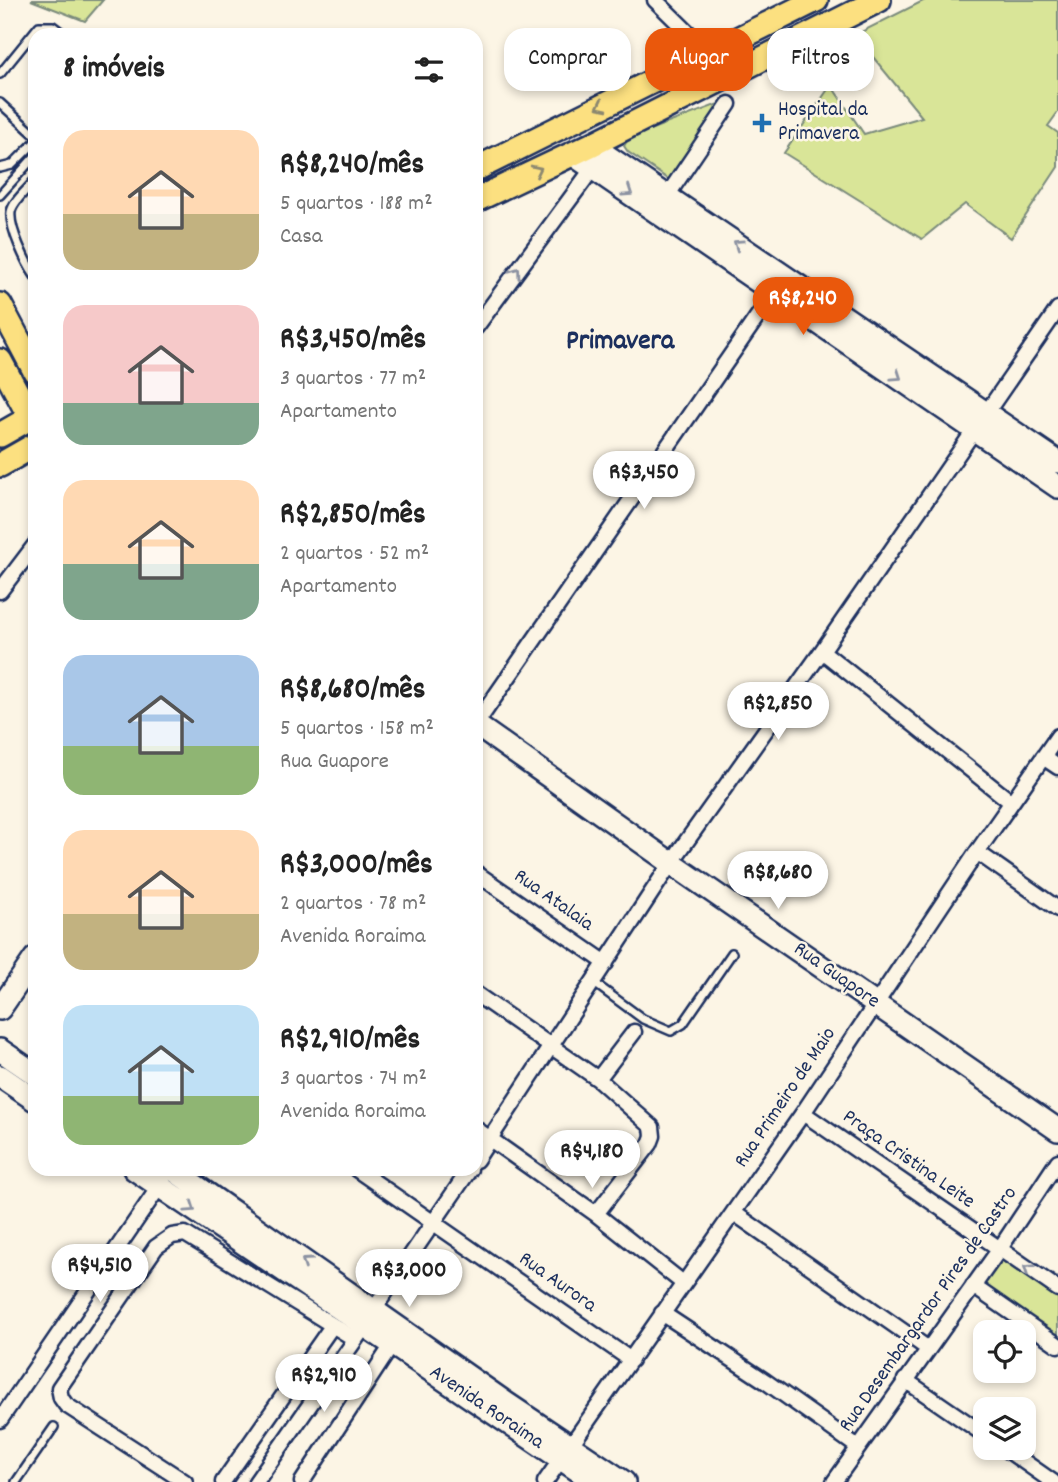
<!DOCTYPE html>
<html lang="pt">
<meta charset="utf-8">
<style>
:root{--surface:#fff;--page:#f2f2f2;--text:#222;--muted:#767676;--accent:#ea580c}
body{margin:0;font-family:Dekko,sans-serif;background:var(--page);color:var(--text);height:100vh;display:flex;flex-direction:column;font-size:26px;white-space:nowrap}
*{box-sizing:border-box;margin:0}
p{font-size:23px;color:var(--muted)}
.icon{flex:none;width:38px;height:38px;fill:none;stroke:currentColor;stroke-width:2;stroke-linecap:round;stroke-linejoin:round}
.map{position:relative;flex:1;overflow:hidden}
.sheet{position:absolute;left:28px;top:28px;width:455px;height:1148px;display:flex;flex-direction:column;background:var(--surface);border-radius:21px;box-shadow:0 4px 10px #0003}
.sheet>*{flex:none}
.banner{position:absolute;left:504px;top:28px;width:448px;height:63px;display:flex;gap:14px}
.buttons{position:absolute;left:973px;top:1320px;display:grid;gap:14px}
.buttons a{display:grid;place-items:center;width:63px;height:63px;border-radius:14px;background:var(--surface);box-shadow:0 4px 10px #0003;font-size:35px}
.price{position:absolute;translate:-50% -60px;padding:0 16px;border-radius:24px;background:#fff;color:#222;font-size:23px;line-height:46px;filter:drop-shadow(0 2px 4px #0008)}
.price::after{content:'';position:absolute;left:50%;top:42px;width:21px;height:16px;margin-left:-10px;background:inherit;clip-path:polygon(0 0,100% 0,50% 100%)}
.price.current{background:var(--accent);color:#fff}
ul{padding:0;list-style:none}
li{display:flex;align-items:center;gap:21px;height:175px;padding:0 35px}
li span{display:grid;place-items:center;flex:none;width:196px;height:140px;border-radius:21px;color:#555}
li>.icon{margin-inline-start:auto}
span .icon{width:84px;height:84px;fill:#fffc;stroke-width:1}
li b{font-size:30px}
h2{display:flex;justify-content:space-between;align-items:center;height:84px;padding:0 35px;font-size:30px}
.chip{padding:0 24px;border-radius:21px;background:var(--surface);box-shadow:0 4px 10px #0003;font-size:24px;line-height:63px}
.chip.current{background:var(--accent);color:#fff}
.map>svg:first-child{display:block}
.green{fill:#d9e598;stroke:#7a8a7b;stroke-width:2}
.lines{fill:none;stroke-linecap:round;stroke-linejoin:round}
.lane-casing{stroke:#1b2f5e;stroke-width:12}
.street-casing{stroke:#1b2f5e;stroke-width:19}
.secondary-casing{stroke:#1b2f5e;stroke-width:26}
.primary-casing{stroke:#1b2f5e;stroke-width:28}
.lane{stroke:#fcf5e5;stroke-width:7}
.street{stroke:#fcf5e5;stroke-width:14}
.secondary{stroke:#fcf5e5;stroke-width:21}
.primary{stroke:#fce080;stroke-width:23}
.oneway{stroke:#8c886f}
.oneway2{stroke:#8c92a2}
.poi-dot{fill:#1f6fb2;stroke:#fcf5e5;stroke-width:2.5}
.labels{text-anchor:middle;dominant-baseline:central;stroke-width:5;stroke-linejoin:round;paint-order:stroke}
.poi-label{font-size:21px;fill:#1b2f5e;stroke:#fcf5e5;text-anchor:start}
.street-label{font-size:21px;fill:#1b2f5e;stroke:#fcf5e5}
.district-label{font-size:28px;font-weight:bold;fill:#1b2f5e;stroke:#fcf5e5}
</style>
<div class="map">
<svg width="1058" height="1482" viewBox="0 0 1058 1482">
<rect width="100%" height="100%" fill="#fcf5e5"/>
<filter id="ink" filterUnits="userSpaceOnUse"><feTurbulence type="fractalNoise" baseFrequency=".0143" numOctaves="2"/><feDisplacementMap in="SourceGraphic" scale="14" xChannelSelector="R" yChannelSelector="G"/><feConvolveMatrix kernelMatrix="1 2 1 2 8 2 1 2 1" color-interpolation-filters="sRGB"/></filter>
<g filter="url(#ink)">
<path class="green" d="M31,0H103L85,21Z
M925,0H1058V112L1048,126L1058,133V167L1011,238L965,204L922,239L784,153L831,85L864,134L922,117L855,35Z
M729,100L671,181L628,152L624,146L628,139L636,135Z
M999,1250L1058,1289V1345L973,1286Z"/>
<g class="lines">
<defs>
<path id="lane" d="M0,74L39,26H53L65,35
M0,103L35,135
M0,168L12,165L35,142
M35,180C28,189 13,201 11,212C9,228 26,263 35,276
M0,195L35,156
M593,982L643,1019L671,1031L683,1024L732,953
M16,1482L54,1427"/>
<path id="street" d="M655,0L709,53
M667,196L729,104
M476,327L593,168
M0,591L35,545
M822,651L1011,802
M476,724L778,287
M1043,757L1058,767
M977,852L1058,909
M476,873L606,963
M476,994L598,1079L652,1127L653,1136L650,1144L596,1214
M598,1079L634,1032
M803,1113L1058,1289
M476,1129L596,1214L683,1283
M476,1160L671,863L822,651L1058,309
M356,1169L631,1360
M734,1213L927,1348
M973,1286L1058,1345
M662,1313L765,1381L858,1447
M370,1315L470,1169
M905,1380L985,1435
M0,1420L163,1181
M1003,1447L1053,1482
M185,1482L66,1405L61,1398L59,1388L156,1247L172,1236L185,1234L355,1339
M223,1482L332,1326
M256,1482L360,1333
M302,1482L392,1345
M545,1482L803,1113L977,852L1058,736
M834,1482L999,1250L1058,1161"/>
<path id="secondary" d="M591,145L1058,462
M572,154L1058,487
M476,725L671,863L1058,1130
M0,1009L35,958
M0,1050L35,1074
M0,1076L35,1100
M134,1169L595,1482
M172,1169L506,1403L624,1482"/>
<path id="primary" d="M476,169L816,0
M476,200L591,145L879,0
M0,305L35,371
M0,361L30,417L35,422
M0,435L35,415
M0,465L35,445"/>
</defs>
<use href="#lane" class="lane-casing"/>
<use href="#street" class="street-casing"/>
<use href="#secondary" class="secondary-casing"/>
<use href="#primary" class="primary-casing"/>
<use href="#lane" class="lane"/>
<use href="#street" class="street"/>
<use href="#secondary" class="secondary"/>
<use href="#primary" class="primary"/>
</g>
<defs><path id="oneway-chevron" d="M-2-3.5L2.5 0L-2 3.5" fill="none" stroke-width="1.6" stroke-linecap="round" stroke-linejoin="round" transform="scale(1.75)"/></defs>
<g class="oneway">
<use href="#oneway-chevron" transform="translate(601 106) rotate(154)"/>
<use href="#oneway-chevron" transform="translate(537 170) rotate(-26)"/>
</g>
<g class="oneway2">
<use href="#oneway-chevron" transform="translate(628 192) rotate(34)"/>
<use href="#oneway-chevron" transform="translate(738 244) rotate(-146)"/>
<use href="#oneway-chevron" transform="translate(516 272) rotate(-54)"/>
<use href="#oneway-chevron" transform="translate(897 376) rotate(34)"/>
<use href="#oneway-chevron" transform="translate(191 1208) rotate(34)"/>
<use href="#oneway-chevron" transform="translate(306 1262) rotate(-145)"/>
<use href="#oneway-chevron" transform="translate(1028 1269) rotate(-146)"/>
</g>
</g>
<path class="poi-dot" d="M758.5 112.5h7v7h7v7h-7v7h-7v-7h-7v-7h7z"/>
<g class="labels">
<g class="poi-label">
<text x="778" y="111">Hospital da<tspan x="778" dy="24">Primavera</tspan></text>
</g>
<g class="street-label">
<text transform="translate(553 901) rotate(35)">Rua Atalaia</text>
<text transform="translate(836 976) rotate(35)">Rua Guapore</text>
<text transform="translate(786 1098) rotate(-56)">Rua Primeiro de Maio</text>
<text transform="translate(908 1160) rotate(35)">Praça Cristina Leite</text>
<text transform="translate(557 1283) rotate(35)">Rua Aurora</text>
<text transform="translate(929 1310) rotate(-55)">Rua Desembargardor Pires de Castro</text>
<text transform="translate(486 1408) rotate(34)">Avenida Roraima</text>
</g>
<g class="district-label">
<text x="620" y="343">Primavera</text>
</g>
</g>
</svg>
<div class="buttons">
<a><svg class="icon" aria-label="locate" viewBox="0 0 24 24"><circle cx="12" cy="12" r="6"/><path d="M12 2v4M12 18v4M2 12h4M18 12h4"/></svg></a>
<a><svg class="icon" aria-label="layers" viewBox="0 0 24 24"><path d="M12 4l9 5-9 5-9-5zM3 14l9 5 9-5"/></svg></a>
</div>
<b class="price current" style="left:803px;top:337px">R$8,240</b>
<b class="price" style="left:644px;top:511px">R$3,450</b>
<b class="price" style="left:778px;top:742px">R$2,850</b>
<b class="price" style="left:778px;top:911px">R$8,680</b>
<b class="price" style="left:592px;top:1190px">R$4,180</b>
<b class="price" style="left:100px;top:1304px">R$4,510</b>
<b class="price" style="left:409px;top:1309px">R$3,000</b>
<b class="price" style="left:324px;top:1414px">R$2,910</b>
<div class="banner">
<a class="chip">Comprar</a>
<a class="chip current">Alugar</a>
<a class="chip">Filtros</a>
</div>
<section class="sheet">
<h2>8 imóveis<svg class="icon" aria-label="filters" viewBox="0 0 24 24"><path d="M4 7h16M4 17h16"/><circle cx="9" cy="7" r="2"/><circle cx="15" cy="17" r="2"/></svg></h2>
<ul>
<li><span style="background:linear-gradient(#ffd9b3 60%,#c2b280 0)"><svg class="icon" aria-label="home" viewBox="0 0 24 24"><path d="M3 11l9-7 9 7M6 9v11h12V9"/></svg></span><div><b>R$8,240/mês</b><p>5 quartos · 188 m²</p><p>Casa</p></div></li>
<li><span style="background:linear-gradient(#f6c9c9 70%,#7fa58c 0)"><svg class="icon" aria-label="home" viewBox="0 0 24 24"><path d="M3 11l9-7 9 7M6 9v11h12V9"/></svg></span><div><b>R$3,450/mês</b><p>3 quartos · 77 m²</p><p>Apartamento</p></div></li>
<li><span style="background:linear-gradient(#ffd9b3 60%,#7fa58c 0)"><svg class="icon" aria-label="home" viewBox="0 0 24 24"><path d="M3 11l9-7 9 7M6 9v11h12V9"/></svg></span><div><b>R$2,850/mês</b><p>2 quartos · 52 m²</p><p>Apartamento</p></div></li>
<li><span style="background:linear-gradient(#a9c7e8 65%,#8fb573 0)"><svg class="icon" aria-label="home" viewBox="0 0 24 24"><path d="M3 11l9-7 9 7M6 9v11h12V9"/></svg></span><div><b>R$8,680/mês</b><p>5 quartos · 158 m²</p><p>Rua Guapore</p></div></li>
<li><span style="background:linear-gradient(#ffd9b3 60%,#c2b280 0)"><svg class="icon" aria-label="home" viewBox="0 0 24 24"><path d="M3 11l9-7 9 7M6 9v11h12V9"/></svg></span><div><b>R$3,000/mês</b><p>2 quartos · 78 m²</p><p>Avenida Roraima</p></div></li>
<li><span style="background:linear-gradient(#bfe0f5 65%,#8fb573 0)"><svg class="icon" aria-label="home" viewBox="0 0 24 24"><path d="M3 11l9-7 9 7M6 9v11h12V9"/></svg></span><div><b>R$2,910/mês</b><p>3 quartos · 74 m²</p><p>Avenida Roraima</p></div></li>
</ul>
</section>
</div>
